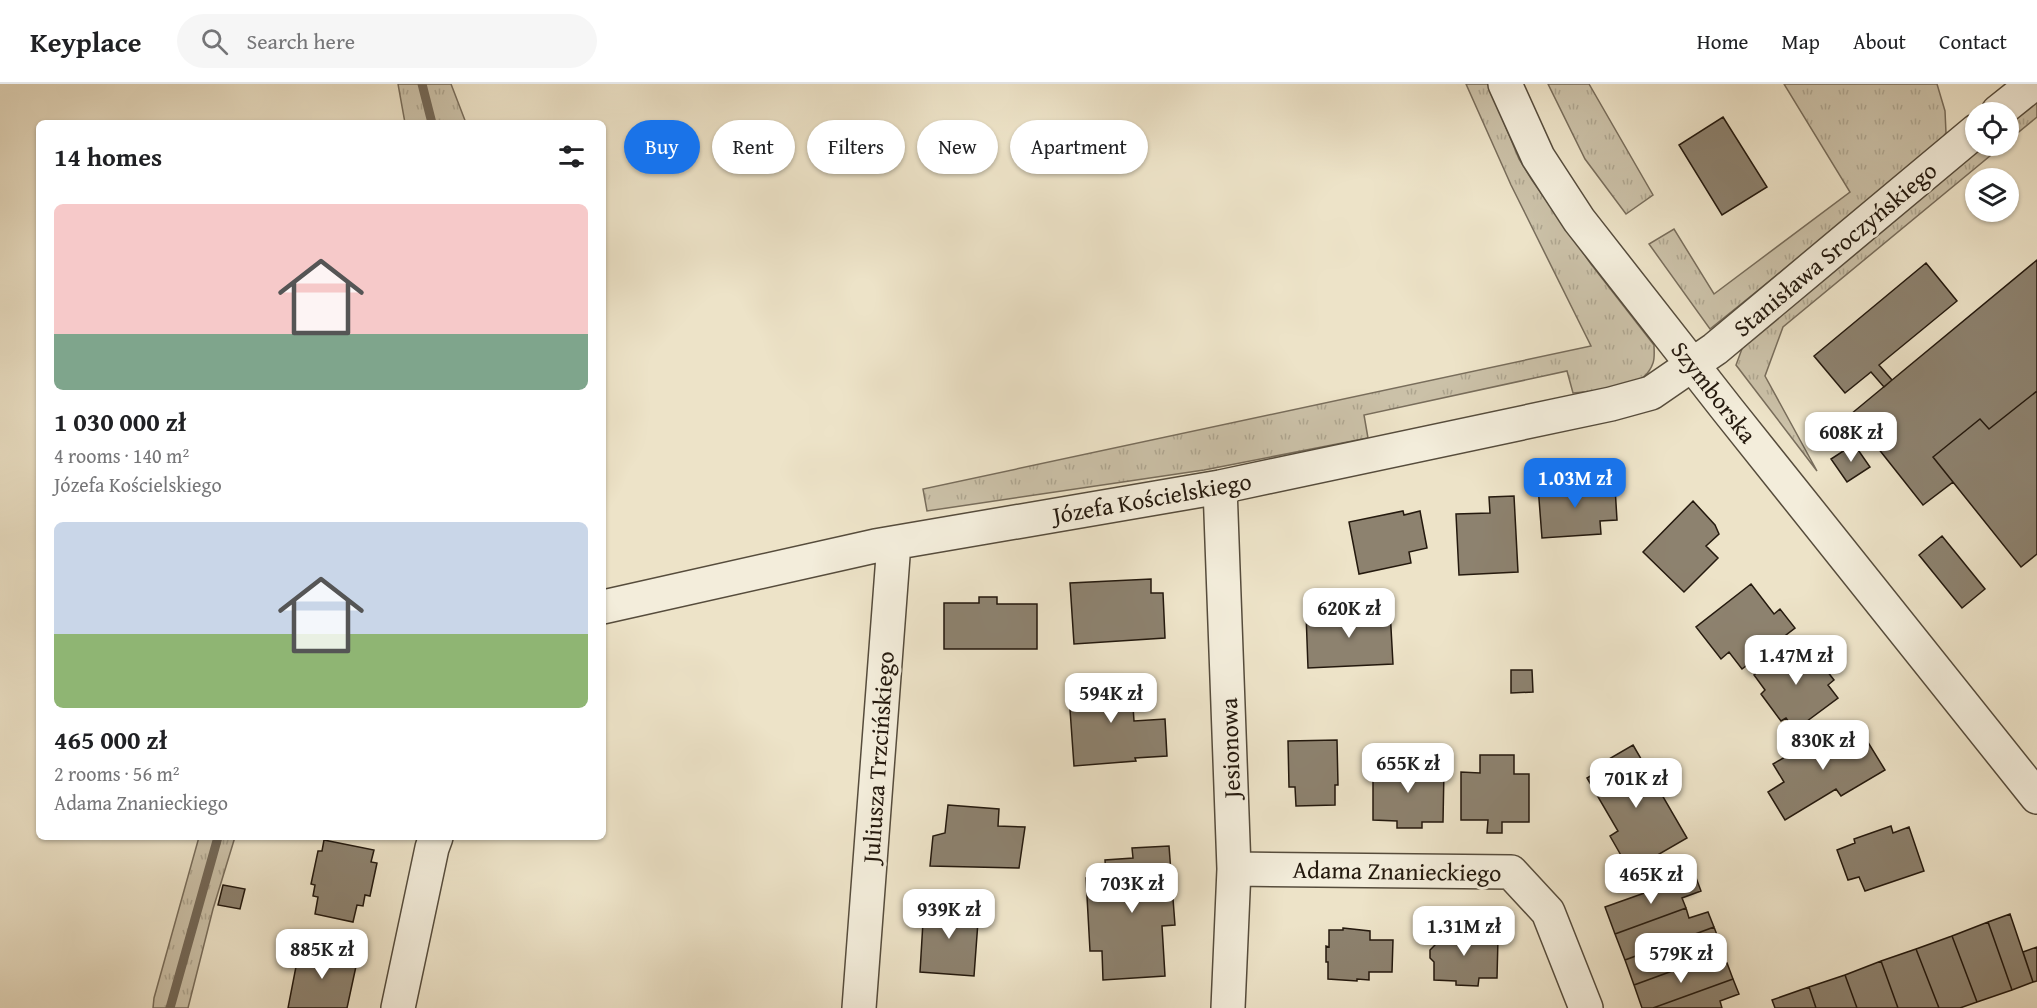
<!DOCTYPE html>
<meta charset="utf-8">
<style>
:root{--surface:#fff;--page:#f6f6f6;--text:#202124;--muted:#757577;--line:#e0e0e0;--accent:#1a73e8}
body{margin:0;font-family:"Gentium Book Plus",serif;background:var(--page);color:var(--text);height:100vh;display:flex;flex-direction:column;font-size:22px;white-space:nowrap}
*{box-sizing:border-box;margin:0}
p{font-size:20px;color:var(--muted)}
.icon{flex:none;width:33px;height:33px;fill:none;stroke:currentColor;stroke-width:2;stroke-linecap:round;stroke-linejoin:round}
.map{position:relative;flex:1;overflow:hidden}
.details{position:absolute;left:36px;top:36px;width:570px;height:720px;display:flex;flex-direction:column;background:var(--surface);border-radius:9px;box-shadow:0 2px 4px #0004}
.details>*{flex:none}
.hud{position:absolute;left:624px;top:36px;width:570px;height:54px;display:flex;gap:12px}
.controls{position:absolute;left:1965px;top:18px;display:grid;gap:12px}
.controls a{display:grid;place-items:center;width:54px;height:54px;border-radius:50%;background:var(--surface);box-shadow:0 2px 4px #0004;font-size:30px}
.price{position:absolute;translate:-50% -51px;padding:0 14px;border-radius:12px;background:#fff;color:#222;font-size:20px;line-height:39px;filter:drop-shadow(0 2px 3px #0008)}
.price::after{content:'';position:absolute;left:50%;top:36px;width:18px;height:14px;margin-left:-9px;background:inherit;clip-path:polygon(0 0,100% 0,50% 100%)}
.price.active{background:var(--accent);color:#fff}
ul{padding:0;list-style:none}
li{display:grid;align-content:center;gap:12px;height:318px;padding:0 18px}
li span{display:grid;place-items:center;height:186px;border-radius:9px;color:#555}
li>.icon{margin-inline-start:auto}
span .icon{width:108px;height:108px;fill:#fffc;stroke-width:1}
li b{font-size:26px}
h2{display:flex;justify-content:space-between;align-items:center;height:72px;padding:0 18px;font-size:26px}
.pill{padding:0 21px;border-radius:27px;background:var(--surface);box-shadow:0 2px 4px #0004;font-size:21px;line-height:54px}
.pill.active{background:var(--accent);color:#fff}
header{display:flex;align-items:center;gap:36px;box-sizing:border-box;height:84px;padding:0 30px;background:var(--surface);border-bottom:2px solid var(--line)}
header strong{font-size:28px}
nav{display:flex;gap:33px;margin-inline-start:auto;font-size:21px}
.search{width:420px;height:54px;background:var(--page);display:flex;align-items:center;gap:15px;box-sizing:border-box;padding:0 21px;border-radius:33px;color:var(--muted);font-size:22px}
.map>svg:first-child{display:block}
.grass{fill:url(#grass-tufts);stroke:#786d5b;stroke-width:1.5}
.lines{fill:none;stroke-linecap:round;stroke-linejoin:round}
.stream{stroke:#746958;stroke-width:9}
.building{fill:#8d826f;stroke:#24190e;stroke-width:1.5}
.minor-casing{stroke:#564c3c;stroke-width:36}
.minor{stroke:#f3eddb;stroke-width:33}
.labels{text-anchor:middle;dominant-baseline:central;stroke-width:6;stroke-linejoin:round;paint-order:stroke}
.street-label{font-size:24px;fill:#24190e;stroke:#f3eddb}
</style>
<header>
<strong>Keyplace</strong>
<div class="search"><svg class="icon" aria-label="search" viewBox="0 0 24 24"><circle cx="10" cy="10" r="6"/><path d="M15 15l6 6"/></svg>Search here</div>
<nav><a>Home</a><a>Map</a><a>About</a><a>Contact</a></nav>
</header>
<div class="map">
<svg width="2037" height="924" viewBox="0 0 2037 924">
<defs>
<pattern id="grass-tufts" width="24" height="20" patternUnits="userSpaceOnUse" patternTransform="scale(1.5)"><rect width="24" height="20" fill="#cbc1a8"/><path d="M3 7l-1-3M5 7V3M7 7l1-3M15 17l-1-3M17 17v-4M19 17l1-3" fill="none" stroke="#aea58f"/></pattern>
</defs>
<rect width="100%" height="100%" fill="#ede3c8"/>
<filter id="stains"><feTurbulence type="fractalNoise" baseFrequency=".00333" numOctaves="4"/><feColorMatrix values="0 0 0 0 .2 0 0 0 0 .09 0 0 0 0 .02 0 0 0 .5 -.17"/></filter>
<radialGradient id="worn" r=".72"><stop offset=".6" stop-color="#630" stop-opacity="0"/><stop offset="1" stop-color="#630" stop-opacity=".3"/></radialGradient>
<path class="grass" d="M398,0H451L466,39H405Z
M1466,0H1488L1519,75L1532,96L1591,180L1654,261C1654,266 1655,274 1653,279C1643,309 1598,306 1573,309L1567,287L1364,331L1368,354L1204,386L927,427L923,405L1591,262L1511,101Z
M1548,0H1589L1653,111L1626,130L1585,75Z
M1784,0H1937L1945,27L1946,49L1935,64L1710,245L1649,160L1674,145L1714,210L1850,108Z
M2037,11V33L2009,56L2008,36Z
M1978,62H2002L1783,243L1765,292L1817,387L1736,281L1743,262Z
M199,753H235L213,825L188,924H153L154,914Z"/>
<g class="lines">
<path class="stream" d="M422,0L432,39
M170,924L218,753"/>
</g>
<path class="building" d="M1723,33L1767,103L1722,131L1679,61Z
M2037,176V307L1989,345L1980,335L1933,373L1953,398L1923,421L1851,330Z
M1926,179L1957,217L1879,281L1892,296L1884,303L1871,288L1845,309L1814,272Z
M2037,307V470L2021,483L1933,373L1980,335L1989,345Z
M1854,360L1870,383L1847,398L1831,375Z
M1598,398V404L1615,403L1617,436L1600,437L1601,450L1542,454L1538,402Z
M1514,412L1518,488L1459,491L1456,430L1490,429L1489,413Z
M1693,417L1715,441L1719,450L1706,462L1718,474L1684,508L1643,468Z
M1403,427L1404,431L1420,427L1427,464L1409,468L1411,479L1359,490L1349,438Z
M1942,452L1985,505L1962,524L1919,471Z
M1151,495V509H1163L1165,554L1074,560L1070,499Z
M1751,500L1774,530L1780,525L1795,544L1742,585L1729,568L1721,575L1696,543Z
M979,513H997V520H1037V565H944V519H979Z
M1390,526L1393,580L1308,584L1306,529Z
M1797,559L1808,573L1813,569L1834,596L1828,601L1838,614L1795,646L1786,634L1781,637L1761,610L1765,606L1754,591Z
M1511,586H1532L1533,608L1511,609Z
M1131,593L1134,637L1165,635L1167,672L1135,674L1136,677L1074,682L1068,597Z
M1842,640L1855,662L1866,655L1885,686L1841,712L1836,705L1785,736L1768,708L1784,698L1773,680Z
M1337,656L1338,701H1335V721L1296,722L1295,703H1289L1288,657Z
M1633,661L1687,754L1630,787L1610,752L1618,747L1587,694L1604,684L1602,679Z
M1480,671H1514V690H1529V738H1502V749H1487L1488,736H1461V688L1480,689Z
M1391,676H1423V685H1444L1443,738H1422V744H1397V737L1373,736V683H1391Z
M948,721L999,725L998,742L1025,743L1019,784L930,782L933,752L945,749Z
M1891,742L1893,749L1909,743L1924,787L1865,807L1859,793L1848,796L1837,766L1855,759L1854,755Z
M324,756L374,766L371,778L377,779L370,812L365,811L363,822L357,821L353,838L315,830L318,813L313,812L315,801L311,800L318,767H322Z
M1169,762L1175,841L1162,842L1165,892L1103,896L1102,867H1090L1086,794L1106,793L1105,776L1133,774L1132,764Z
M1695,791L1701,807L1682,814L1686,824L1615,850L1605,823Z
M223,801L245,805L240,825L218,821Z
M924,821L979,824L974,892L920,888Z
M1686,824L1689,834L1708,828L1714,843L1625,876L1615,850Z
M2010,830L2033,898L2012,906L1988,838Z
M1988,838L2012,906L1977,918L1952,852Z
M1435,843L1461,844L1460,850H1479V853L1498,854L1497,894H1479L1478,902L1456,901V897L1434,896V878L1430,874V866L1435,861Z
M1714,843L1720,859L1701,865L1705,875L1634,901L1625,876Z
M1343,844L1370,847V856H1393L1392,888H1369V896L1357,895V897L1328,895V878H1326V862L1329,863V846H1343Z
M1952,852L1977,918L1960,924H1939L1916,865Z
M300,862L358,873L347,924H288Z
M2037,863V897L2033,898L2023,868Z
M1916,865L1939,924H1898L1881,877Z
M1705,875L1708,886L1727,879L1733,895L1653,924H1642L1634,901Z
M1881,877L1898,924H1857L1845,891Z
M1845,891L1857,924H1816L1809,903Z
M1733,895L1739,910L1720,917L1722,924H1653Z
M1809,903L1816,924H1775L1772,916Z"/>
<g class="lines">
<defs>
<path id="minor" d="M1505,0L1538,73L1579,136L1727,325L2037,713
M1998,28L2033,0
M1220,403L1234,785L1228,924
M603,523L875,462L1220,403L1611,320L1651,309L1715,265L1976,47
M1234,785L1511,788L1548,828L1586,924
M398,924L432,764L436,753
M859,924L894,459"/>
</defs>
<use href="#minor" class="minor-casing"/>
<use href="#minor" class="minor"/>
</g>
<g class="labels">
<g class="street-label">
<text transform="translate(1835 165) rotate(-40)">Stanisława Sroczyńskiego</text>
<text transform="translate(1714 308) rotate(52)">Szymborska</text>
<text transform="translate(1152 414) rotate(-10)">Józefa Kościelskiego</text>
<text transform="translate(1230 664) rotate(-92)">Jesionowa</text>
<text transform="translate(878 673) rotate(-86)">Juliusza Trzcińskiego</text>
<text transform="translate(1397 787) rotate(1)">Adama Znanieckiego</text>
</g>
</g>
<rect width="100%" height="100%" filter="url(#stains)"/>
<rect width="100%" height="100%" fill="url(#worn)"/>
</svg>
<div class="controls">
<a><svg class="icon" aria-label="locate" viewBox="0 0 24 24"><circle cx="12" cy="12" r="6"/><path d="M12 2v4M12 18v4M2 12h4M18 12h4"/></svg></a>
<a><svg class="icon" aria-label="layers" viewBox="0 0 24 24"><path d="M12 4l9 5-9 5-9-5zM3 14l9 5 9-5"/></svg></a>
</div>
<b class="price" style="left:1851px;top:379px">608K zł</b>
<b class="price active" style="left:1575px;top:425px">1.03M zł</b>
<b class="price" style="left:1349px;top:555px">620K zł</b>
<b class="price" style="left:1796px;top:602px">1.47M zł</b>
<b class="price" style="left:1111px;top:640px">594K zł</b>
<b class="price" style="left:1823px;top:687px">830K zł</b>
<b class="price" style="left:1408px;top:710px">655K zł</b>
<b class="price" style="left:1636px;top:725px">701K zł</b>
<b class="price" style="left:1651px;top:821px">465K zł</b>
<b class="price" style="left:1132px;top:830px">703K zł</b>
<b class="price" style="left:949px;top:856px">939K zł</b>
<b class="price" style="left:1464px;top:873px">1.31M zł</b>
<b class="price" style="left:322px;top:896px">885K zł</b>
<b class="price" style="left:1681px;top:900px">579K zł</b>
<div class="hud">
<a class="pill active">Buy</a>
<a class="pill">Rent</a>
<a class="pill">Filters</a>
<a class="pill">New</a>
<a class="pill">Apartment</a>
</div>
<section class="details">
<h2>14 homes<svg class="icon" aria-label="filters" viewBox="0 0 24 24"><path d="M4 7h16M4 17h16"/><circle cx="9" cy="7" r="2"/><circle cx="15" cy="17" r="2"/></svg></h2>
<ul>
<li><span style="background:linear-gradient(#f6c9c9 70%,#7fa58c 0)"><svg class="icon" aria-label="home" viewBox="0 0 24 24"><path d="M3 11l9-7 9 7M6 9v11h12V9"/></svg></span><div><b>1 030 000 zł</b><p>4 rooms · 140 m²</p><p>Józefa Kościelskiego</p></div></li>
<li><span style="background:linear-gradient(#c9d6e8 60%,#8fb573 0)"><svg class="icon" aria-label="home" viewBox="0 0 24 24"><path d="M3 11l9-7 9 7M6 9v11h12V9"/></svg></span><div><b>465 000 zł</b><p>2 rooms · 56 m²</p><p>Adama Znanieckiego</p></div></li>
</ul>
</section>
</div>
